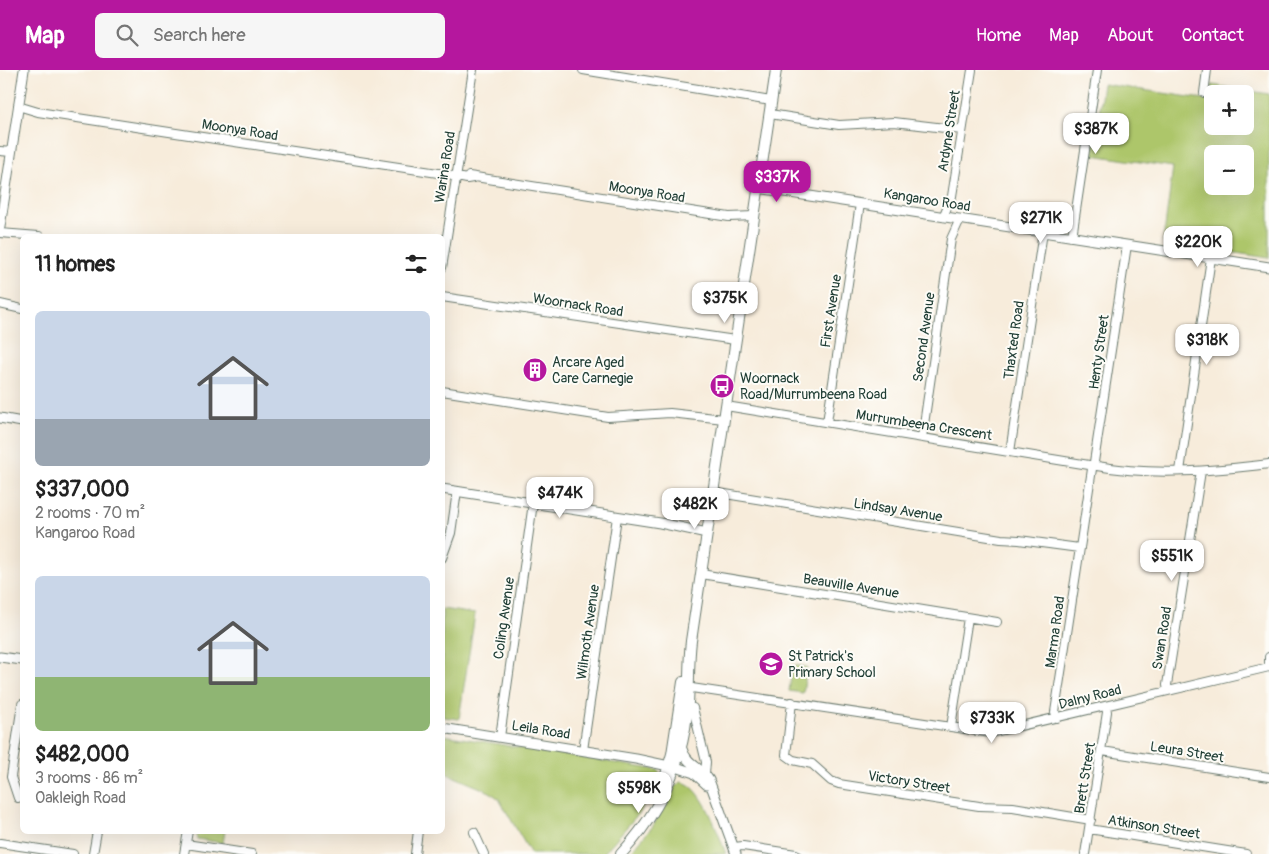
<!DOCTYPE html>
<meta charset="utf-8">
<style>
:root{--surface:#fff;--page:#f6f6f6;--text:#222;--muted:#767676;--accent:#b5179e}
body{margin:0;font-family:Pangolin,sans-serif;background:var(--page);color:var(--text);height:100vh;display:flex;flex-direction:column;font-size:19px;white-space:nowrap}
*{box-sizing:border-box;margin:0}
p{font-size:16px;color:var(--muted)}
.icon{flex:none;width:28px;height:28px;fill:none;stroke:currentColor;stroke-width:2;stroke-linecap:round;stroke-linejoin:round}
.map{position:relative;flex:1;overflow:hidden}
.drawer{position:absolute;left:20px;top:164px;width:425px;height:600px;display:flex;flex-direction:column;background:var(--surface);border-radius:8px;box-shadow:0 5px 20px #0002}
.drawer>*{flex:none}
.tools{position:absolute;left:1204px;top:15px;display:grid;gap:10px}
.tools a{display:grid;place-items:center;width:50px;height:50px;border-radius:8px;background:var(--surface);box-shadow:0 5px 20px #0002;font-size:25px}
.price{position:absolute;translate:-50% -42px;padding:0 11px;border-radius:10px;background:#fff;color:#222;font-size:16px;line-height:32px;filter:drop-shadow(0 1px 2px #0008)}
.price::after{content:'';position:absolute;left:50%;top:30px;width:15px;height:11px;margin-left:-8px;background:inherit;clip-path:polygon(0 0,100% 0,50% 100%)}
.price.active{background:var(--accent);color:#fff}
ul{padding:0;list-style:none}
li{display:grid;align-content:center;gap:10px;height:265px;padding:0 15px}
li span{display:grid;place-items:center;height:155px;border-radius:8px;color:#555}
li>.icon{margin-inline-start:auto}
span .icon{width:90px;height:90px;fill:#fffc;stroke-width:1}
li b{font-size:21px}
h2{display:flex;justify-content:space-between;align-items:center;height:60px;padding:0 15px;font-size:21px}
header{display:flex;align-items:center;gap:30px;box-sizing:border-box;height:70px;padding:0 25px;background:var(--accent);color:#fff}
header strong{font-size:24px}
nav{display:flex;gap:28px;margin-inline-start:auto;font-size:18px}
.search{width:350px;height:45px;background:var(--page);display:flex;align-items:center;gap:12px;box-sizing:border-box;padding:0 18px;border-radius:8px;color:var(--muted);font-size:19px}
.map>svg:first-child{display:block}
.green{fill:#adc66b;stroke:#668250;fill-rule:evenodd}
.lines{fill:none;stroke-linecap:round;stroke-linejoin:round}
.minor-casing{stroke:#6b7a6e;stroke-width:10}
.tertiary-casing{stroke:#6b7a6e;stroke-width:11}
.secondary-casing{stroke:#6b7a6e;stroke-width:12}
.minor{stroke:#fff;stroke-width:8}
.tertiary{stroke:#fff;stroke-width:9}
.secondary{stroke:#fff;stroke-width:10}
.labels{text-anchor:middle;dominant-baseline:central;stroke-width:4;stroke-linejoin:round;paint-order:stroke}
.street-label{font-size:14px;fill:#1f3d34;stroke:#fdfcf7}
.poi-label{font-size:14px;fill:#1f3d34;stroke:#fdfcf7;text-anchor:start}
</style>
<header>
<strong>Map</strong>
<div class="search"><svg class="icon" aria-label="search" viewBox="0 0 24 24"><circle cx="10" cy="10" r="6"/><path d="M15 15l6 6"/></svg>Search here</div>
<nav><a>Home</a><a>Map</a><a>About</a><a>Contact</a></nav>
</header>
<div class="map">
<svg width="1269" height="784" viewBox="0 0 1269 784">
<rect width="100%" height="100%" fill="#fdfcf7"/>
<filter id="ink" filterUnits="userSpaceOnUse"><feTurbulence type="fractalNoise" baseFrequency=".02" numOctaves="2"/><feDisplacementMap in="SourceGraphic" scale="10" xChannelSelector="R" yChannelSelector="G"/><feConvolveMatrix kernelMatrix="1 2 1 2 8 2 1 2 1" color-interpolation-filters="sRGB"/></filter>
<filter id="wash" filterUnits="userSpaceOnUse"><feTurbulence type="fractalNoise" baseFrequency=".0096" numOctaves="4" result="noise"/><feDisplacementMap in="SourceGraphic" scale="20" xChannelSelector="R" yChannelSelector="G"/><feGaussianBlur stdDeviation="1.12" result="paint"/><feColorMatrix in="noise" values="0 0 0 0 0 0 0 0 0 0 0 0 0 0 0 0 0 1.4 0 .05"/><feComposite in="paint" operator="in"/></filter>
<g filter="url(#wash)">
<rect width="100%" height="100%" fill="#f7ecdb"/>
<path class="green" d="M1103,14L1196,28L1210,29L1212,15L1269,24V188L1163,172L1173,97L1093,85ZM1212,24H1245V56H1212ZM1212,84H1245V116H1212Z
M442,539L475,544L459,649L443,647Z
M793,595L807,597L803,623L789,621Z
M443,665L658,700L660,703L640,742L603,784H531L499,729L490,722L443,702Z
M681,712C703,714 719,766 726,784H629L653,756L674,717Z
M195,761H225L223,773L197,769Z"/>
</g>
<g filter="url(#ink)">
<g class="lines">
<defs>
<path id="minor" d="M583,0L771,31
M1204,23L1207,0
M18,36L38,42L438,103L467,109L473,108
M770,44L839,55L894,52L962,60
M0,81L11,82
M469,106L729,147L754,146
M943,147L952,126L972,0
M0,163L39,166
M1072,167L1097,0
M442,198L473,0
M442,227L735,270
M0,234L22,239
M442,321L608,347L670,343L724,349
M726,336L1089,395
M827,352L860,134
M922,368L951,169L960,149
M1010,382L1043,162
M1094,392L1127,175
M1097,396C1153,406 1213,401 1269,394
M1180,401L1211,188
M713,422L1001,469L1019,470L1079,478
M442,488L451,463L457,421
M701,504L997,552
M1269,587V595
M685,617L991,663L1269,597
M1168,621L1167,615L1201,401
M792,632L786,685L793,690L812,694L831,711L839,714L979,736L1013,737L1091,750
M693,638L706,692L705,704
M1057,648L1055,642L1092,399
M951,657L968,548
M500,667L533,433
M583,680L617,447
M1102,681L1269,707
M18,728L11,707L22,634
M1089,759L1246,784
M474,762L484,784
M0,773L73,784
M186,774L252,784
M734,777L743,776L796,784
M93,784L97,761
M184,784L188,761
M415,784L418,761
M1085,784L1107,642L1106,636"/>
<path id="tertiary" d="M758,118L1269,197
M0,157L24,0
M0,348L22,352
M442,419L660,453L707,463
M0,587L22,590
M442,658L636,689L669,696
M682,679C686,694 701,697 709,710L736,784
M676,697L694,703L707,715"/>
<path id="secondary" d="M665,708L672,684L683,612
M621,784C658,744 681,699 687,644C690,620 688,595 691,571L776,0"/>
</defs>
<use href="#minor" class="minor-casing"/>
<use href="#tertiary" class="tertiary-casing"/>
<use href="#secondary" class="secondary-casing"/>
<use href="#minor" class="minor"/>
<use href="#tertiary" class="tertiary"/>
<use href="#secondary" class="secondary"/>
</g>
</g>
<defs>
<symbol id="building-disc" viewBox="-11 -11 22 22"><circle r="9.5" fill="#b5179e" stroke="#fdfcf7"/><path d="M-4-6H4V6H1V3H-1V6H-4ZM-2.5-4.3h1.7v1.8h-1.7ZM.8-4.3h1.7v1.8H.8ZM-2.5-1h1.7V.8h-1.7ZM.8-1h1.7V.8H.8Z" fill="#fff"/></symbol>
<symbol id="bus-disc" viewBox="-11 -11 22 22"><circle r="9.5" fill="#b5179e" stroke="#fdfcf7"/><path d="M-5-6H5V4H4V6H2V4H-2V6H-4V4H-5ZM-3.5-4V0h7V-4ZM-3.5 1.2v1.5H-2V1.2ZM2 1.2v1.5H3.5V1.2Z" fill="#fff"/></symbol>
<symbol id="school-disc" viewBox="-11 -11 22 22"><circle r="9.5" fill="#b5179e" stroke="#fdfcf7"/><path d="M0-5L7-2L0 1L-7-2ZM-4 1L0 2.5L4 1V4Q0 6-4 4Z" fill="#fff"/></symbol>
</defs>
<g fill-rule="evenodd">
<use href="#building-disc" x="521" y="286" width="28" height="28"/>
<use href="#bus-disc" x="708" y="302" width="28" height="28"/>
<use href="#school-disc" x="757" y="580" width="28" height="28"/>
</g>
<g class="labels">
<g class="street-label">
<text transform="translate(240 60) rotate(9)">Moonya Road</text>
<text transform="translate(949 61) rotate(-81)">Ardyne Street</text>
<text transform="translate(445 97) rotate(-81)">Warina Road</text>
<text transform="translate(647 122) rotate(9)">Moonya Road</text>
<text transform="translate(927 130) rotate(9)">Kangaroo Road</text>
<text transform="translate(578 235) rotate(9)">Woornack Road</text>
<text transform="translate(831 241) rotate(-81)">First Avenue</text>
<text transform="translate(924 267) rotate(-82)">Second Avenue</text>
<text transform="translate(1014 270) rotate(-82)">Thaxted Road</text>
<text transform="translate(1099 282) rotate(-82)">Henty Street</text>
<text transform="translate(924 355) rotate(9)">Murrumbeena Crescent</text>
<text transform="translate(898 440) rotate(9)">Lindsay Avenue</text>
<text transform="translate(851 516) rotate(9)">Beauville Avenue</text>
<text transform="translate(504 548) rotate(-82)">Coling Avenue</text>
<text transform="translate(588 562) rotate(-82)">Wilmoth Avenue</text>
<text transform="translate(1055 562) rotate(-82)">Marma Road</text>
<text transform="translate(1162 568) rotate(-81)">Swan Road</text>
<text transform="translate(1090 627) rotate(-14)">Dalny Road</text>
<text transform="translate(541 660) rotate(9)">Leila Road</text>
<text transform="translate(1187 682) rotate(9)">Leura Street</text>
<text transform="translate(1085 708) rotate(-81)">Brett Street</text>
<text transform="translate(909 712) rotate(9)">Victory Street</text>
<text transform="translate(1154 757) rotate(9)">Atkinson Street</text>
</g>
<g class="poi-label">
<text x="552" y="292">Arcare Aged<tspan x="552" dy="16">Care Carnegie</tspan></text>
<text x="740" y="308">Woornack<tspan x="740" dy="16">Road/Murrumbeena Road</tspan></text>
<text x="788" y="586">St Patrick's<tspan x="788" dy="16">Primary School</tspan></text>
</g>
</g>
</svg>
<div class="tools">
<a>+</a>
<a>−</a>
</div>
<b class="price" style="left:1096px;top:85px">$387K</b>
<b class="price active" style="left:777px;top:133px">$337K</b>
<b class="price" style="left:1041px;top:174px">$271K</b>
<b class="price" style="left:1198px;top:198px">$220K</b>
<b class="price" style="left:725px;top:254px">$375K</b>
<b class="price" style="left:1207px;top:296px">$318K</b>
<b class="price" style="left:560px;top:449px">$474K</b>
<b class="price" style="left:695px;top:460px">$482K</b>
<b class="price" style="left:1172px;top:512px">$551K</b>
<b class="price" style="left:992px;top:674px">$733K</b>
<b class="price" style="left:639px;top:744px">$598K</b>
<section class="drawer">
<h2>11 homes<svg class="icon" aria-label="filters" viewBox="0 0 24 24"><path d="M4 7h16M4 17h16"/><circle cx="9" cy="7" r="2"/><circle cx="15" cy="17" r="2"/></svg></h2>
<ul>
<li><span style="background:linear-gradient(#c9d6e8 70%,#9aa5b1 0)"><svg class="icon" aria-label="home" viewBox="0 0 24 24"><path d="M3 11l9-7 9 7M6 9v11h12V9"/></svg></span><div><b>$337,000</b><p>2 rooms · 70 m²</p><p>Kangaroo Road</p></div></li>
<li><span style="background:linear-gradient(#c9d6e8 65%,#8fb573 0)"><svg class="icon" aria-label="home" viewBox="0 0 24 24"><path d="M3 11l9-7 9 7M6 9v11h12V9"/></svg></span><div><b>$482,000</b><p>3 rooms · 86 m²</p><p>Oakleigh Road</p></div></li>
</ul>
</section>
</div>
